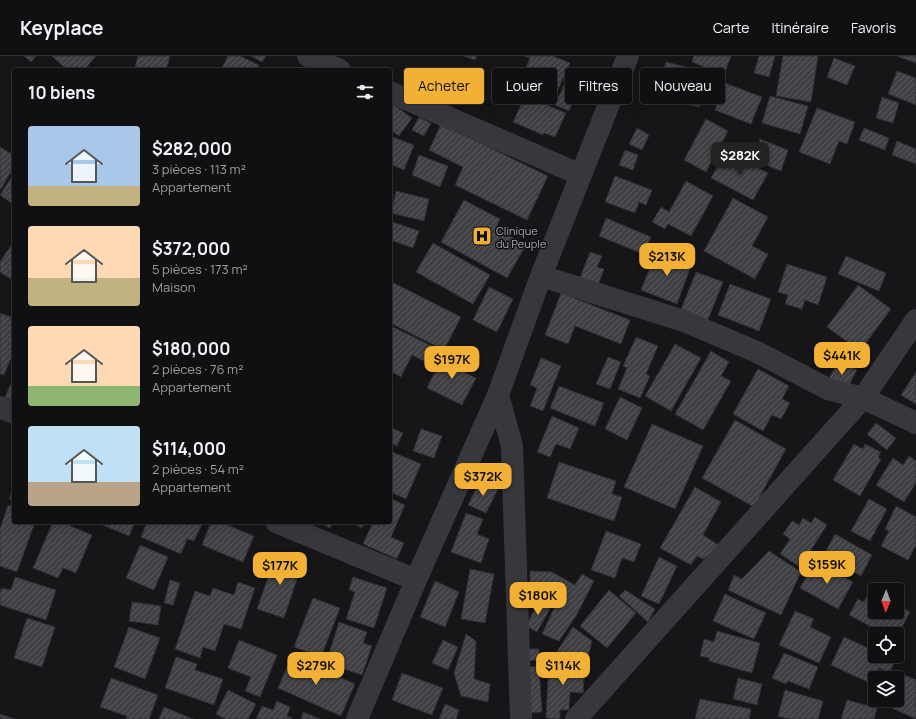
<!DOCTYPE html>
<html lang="fr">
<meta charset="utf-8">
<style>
:root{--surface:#101012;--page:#1e1e20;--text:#f1f3f6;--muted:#9c9d9f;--line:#303032;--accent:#f2b134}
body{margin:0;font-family:Manrope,sans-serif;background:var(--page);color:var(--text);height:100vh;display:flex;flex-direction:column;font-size:15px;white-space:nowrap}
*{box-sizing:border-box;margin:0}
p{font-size:13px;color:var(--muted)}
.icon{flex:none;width:22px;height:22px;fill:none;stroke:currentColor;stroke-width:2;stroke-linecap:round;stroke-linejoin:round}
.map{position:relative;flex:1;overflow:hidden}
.panel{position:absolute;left:12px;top:12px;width:380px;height:456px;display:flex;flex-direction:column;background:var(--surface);border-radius:4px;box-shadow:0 4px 16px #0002,0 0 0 1px var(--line)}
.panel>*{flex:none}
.banner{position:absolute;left:404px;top:12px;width:380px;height:36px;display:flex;gap:8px}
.needle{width:26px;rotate:181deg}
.fabs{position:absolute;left:868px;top:527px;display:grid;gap:8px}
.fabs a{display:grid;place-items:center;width:36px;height:36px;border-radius:4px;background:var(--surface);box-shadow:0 4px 16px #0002,0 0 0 1px var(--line);font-size:20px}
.price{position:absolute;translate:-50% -34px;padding:0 9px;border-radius:8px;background:var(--accent);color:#111;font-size:13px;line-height:26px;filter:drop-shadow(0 1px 2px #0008)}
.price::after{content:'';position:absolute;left:50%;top:24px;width:12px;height:9px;margin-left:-6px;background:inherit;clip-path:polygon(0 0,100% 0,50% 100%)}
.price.on{background:#222;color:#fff}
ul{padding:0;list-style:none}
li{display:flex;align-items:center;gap:12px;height:100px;padding:0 16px}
li span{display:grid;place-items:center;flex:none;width:112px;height:80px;border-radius:4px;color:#555}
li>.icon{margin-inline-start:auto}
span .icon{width:48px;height:48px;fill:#fffc;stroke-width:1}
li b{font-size:17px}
h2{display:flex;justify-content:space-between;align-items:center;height:48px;padding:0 16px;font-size:17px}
.chip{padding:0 14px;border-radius:4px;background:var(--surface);box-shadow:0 4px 16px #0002,0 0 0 1px var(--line);font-size:14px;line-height:36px}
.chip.on{background:var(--accent);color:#111}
header{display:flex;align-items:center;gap:24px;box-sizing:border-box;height:56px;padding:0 20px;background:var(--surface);border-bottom:1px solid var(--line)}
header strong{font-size:19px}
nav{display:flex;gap:22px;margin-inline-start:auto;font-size:14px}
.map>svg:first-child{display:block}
.building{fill:url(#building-hatch);stroke:#303034}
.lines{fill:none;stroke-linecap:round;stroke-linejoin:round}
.minor{stroke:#37383d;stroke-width:22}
.labels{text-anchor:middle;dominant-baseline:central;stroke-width:3;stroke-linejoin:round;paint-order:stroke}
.poi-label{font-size:11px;fill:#a8adb8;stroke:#111113;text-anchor:start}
</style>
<header>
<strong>Keyplace</strong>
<nav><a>Carte</a><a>Itinéraire</a><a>Favoris</a></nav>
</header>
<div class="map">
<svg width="916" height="663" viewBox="0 0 916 663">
<defs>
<pattern id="building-hatch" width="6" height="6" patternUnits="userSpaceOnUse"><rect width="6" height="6" fill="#404145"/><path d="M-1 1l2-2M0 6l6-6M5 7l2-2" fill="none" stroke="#595a5e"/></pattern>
</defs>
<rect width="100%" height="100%" fill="#161618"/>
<path class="building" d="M24,0H36L31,6Z
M52,0H96L84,14H67Z
M138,0H170L166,14H134Z
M228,0H240L259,9L257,14H221Z
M251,0H266L262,6Z
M464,0H477L475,4Z
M525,0H553L570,7L557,36L522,20L530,2Z
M694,0H731L724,19L692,6Z
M759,0H775L769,21L754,17Z
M783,0H818L811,46L776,40Z
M897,0H916V7Z
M834,2L855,10L847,29L827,21Z
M666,6L690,12L689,19L706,23L699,51L657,40Z
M572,11L586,17L569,55L555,49Z
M897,15L916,22V49L888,38Z
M725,27L762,41L751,68L715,54Z
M525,40L566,57L555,81L544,77L543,79L513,66Z
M770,40L808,50L800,78L762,67Z
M882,41L899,47L893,67L876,62Z
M394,49L412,62L399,80L390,74V54Z
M817,52L855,66L847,88L839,85L830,108L799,96Z
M419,61L431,67L424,80L412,74Z
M706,63L728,75L706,116L684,104Z
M441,68L548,120L527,164L455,129L463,111L429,94Z
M637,72L649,79L642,94L629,88Z
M864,72L889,82L885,94L859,84Z
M390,80L414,89L404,114L390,108Z
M760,83L788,94L781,115L753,104Z
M897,85L916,93V108L892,99Z
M0,91L14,99V111L1,133H0Z
M625,94L638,99L633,114L619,109Z
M726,95L768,117L753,144L711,122Z
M419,99L448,110L440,131L412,119Z
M14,117V149L0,139Z
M615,120L652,134L646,149L639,146L635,157L605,146Z
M686,125L713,140L691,180L668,168L665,173L652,166L661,151L669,156Z
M396,135L429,143L424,165L391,157Z
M733,142L768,161L752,190L768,198L755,223L704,195Z
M464,144L500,163L496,172L526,189L507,222L441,186Z
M606,162L651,181L643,198L599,180Z
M390,165L419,175L413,192L390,184Z
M14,185V225L0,216V206Z
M433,187L490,219L473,248L416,216Z
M657,194L692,207L677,248L641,234Z
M590,196L602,200L597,211L604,213L598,229L580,222Z
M846,200L886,217L879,235L838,218Z
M787,208L827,221L818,249L805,244L802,253L785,248L788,239L778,236Z
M696,216L723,226L707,266L680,256Z
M390,225L461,261L444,294L390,267Z
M730,228L771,243L759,275L718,259Z
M858,229L891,253L860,295L827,271Z
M489,231L513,243L497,276L473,264Z
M561,237L630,264L621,288L575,270L568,288L545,279Z
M0,257L14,262V295L4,319L0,318Z
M393,271L440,294L432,309L412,299L401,321L390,315V276Z
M636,281L658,290L646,318L650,320L640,342L618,333L627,312L623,310Z
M675,288L701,302L671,355L645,340Z
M711,295L729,306L721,320L731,325L703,374L675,358Z
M443,299L468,311L466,317L476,322L462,349L427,332Z
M608,301L621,306L610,333L596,328Z
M541,302L561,310L543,355L530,350L537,332L530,329Z
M839,304L857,314L845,336L827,326Z
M758,313L789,330L782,343L790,347L781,363L772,359L763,375L733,358Z
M916,316V348L901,339Z
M14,321V345L5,341Z
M559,330L604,347L595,370L550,352Z
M620,341L642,352L627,384L605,373Z
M552,360L579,372L570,393L556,388L550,401L537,396Z
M735,364L786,393L754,451L702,422Z
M876,367L896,382L887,394L867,378Z
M652,368L703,390L675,453L624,431Z
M390,371L403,377L397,390L390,387Z
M421,373L442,380L434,402L413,395Z
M854,388L863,393L865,388L881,396L878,401L881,403L860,440L833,424Z
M390,395L421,408L406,443L390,436Z
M909,400L916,405V427L904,446L876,429L893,402L903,409Z
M559,406L616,425L612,438L622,441L614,465L547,442Z
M480,425L498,433L486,457L468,449Z
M14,430V445L9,443Z
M695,431L721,446L703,479L720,490L703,503L697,500L691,509L660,492Z
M390,442L405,449L391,481L404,487L397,503L363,488L373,466H390Z
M869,443L887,453L870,485L851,475Z
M8,449L14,451V466H35L17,516L0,510V473Z
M896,450L916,461V489L908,504L881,490L889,475L885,473Z
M466,457L483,463L477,478L489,483L481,507L451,496Z
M815,461L827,469L800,511L780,498L790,483L783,478L792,465L799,469L803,462L811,467Z
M53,466H61L92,479L76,517L63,512L58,522L33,512Z
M100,466H135L129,480L100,468Z
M147,466H203L194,485L187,483L181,498L141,481Z
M211,466H220L254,480L243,506L202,489Z
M318,466H333L330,472Z
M350,466H365L362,472Z
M606,475L641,488L634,506L622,502L615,522L591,514Z
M835,478L872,499L861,520L824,499Z
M140,489L168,501L154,534L126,522Z
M769,495L801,516L781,559L728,534L734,519L742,523Z
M282,497L298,503L295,509L301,511L284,562L257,553L275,502L279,504Z
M659,501L677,510L659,548L641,540Z
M815,506L853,526L838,553L800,532Z
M470,513L494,518L485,567L461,563Z
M530,515L552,516L575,529L582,518L594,525L576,560L559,585L542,578L555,550L550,543H530Z
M15,521L56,534L46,564L0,549V536L2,532L11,534Z
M353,521L387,532L374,572L346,563L355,536L349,534Z
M170,524L180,527L173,549L164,547Z
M435,525L459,536L445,571L420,561Z
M238,526L255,532L241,573L224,568L215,595L203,591L200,602L175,593L195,535L210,540L213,532L234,539Z
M881,527L894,534H877Z
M609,534L636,557L607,592L580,570Z
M625,534L655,553L648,566L619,540Z
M870,534L875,537V556H897V549L910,556L897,581V578H885L849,559L858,543L864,546Z
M897,536L903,539L897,548Z
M725,538L766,557L754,583L713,565Z
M313,542L340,552L321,601L294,591Z
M539,545L551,551L537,576L526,570Z
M132,546L161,550L158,569L129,565Z
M795,555L814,563L810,571L831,581L819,607L779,589Z
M27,562L55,571L42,611L14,602Z
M339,566L367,576L363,587L372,590L362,619L326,607Z
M129,571L160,582L145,623L114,611Z
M573,571L592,585L588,601L554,600Z
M717,575L760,587L752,617L709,605V602L700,600L704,583L714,586Z
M466,578L476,585L474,623L490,628L488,646L461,640L454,617Z
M844,581L875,595V600H897V597L899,598L889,617L879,612L872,628L831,609Z
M239,584L277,599L260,641L245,635L251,621L228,612Z
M443,584L458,591L448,614L432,607Z
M527,593H539V604L527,605Z
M784,597L818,611L809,633L788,625L786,628L772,622Z
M292,600L355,628L341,660L278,632Z
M176,601L197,608L195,614L223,623L214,649L165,632Z
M549,605L585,606L583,637L570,636L569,654H560V663L546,662Z
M539,610L542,656L530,657L527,611Z
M897,616L916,624V663L883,648L885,644H897V622H895Z
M402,617L443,632L432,659L392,644Z
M111,622L158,639L149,663H126L127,660L100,651Z
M738,622L762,628L757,649L733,643Z
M228,634L256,648L248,663H225L216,658Z
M785,634L823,645L818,663H789L778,660Z
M700,643L751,653L749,663H695Z
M847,644L877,652L874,663H841Z
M277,645L290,651L287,660L292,662L291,663H256L262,650L273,654Z
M445,648L459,654L456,663H439Z
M164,651L193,663H159Z
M303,656L320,663H301Z
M0,658L15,663H0Z"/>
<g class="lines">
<path class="minor" d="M308,0L340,14
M390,36L581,119
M541,220L684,265L757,296L828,333L863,342L916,367
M498,339L512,390L521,663
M0,351L14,357
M276,466L416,524
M357,663L416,524L498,339L541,220L628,0
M576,663L863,342L916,264"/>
</g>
<defs>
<symbol id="hospital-square" viewBox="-11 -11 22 22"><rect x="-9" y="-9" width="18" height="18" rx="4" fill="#f2b134" stroke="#111113"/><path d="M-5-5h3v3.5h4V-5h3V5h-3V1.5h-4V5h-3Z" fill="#111"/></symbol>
</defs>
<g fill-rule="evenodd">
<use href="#hospital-square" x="471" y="169" width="22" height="22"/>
</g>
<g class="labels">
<g class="poi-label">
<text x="496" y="174">Clinique<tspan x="496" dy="13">du Peuple</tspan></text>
</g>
</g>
</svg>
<div class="fabs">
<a><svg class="needle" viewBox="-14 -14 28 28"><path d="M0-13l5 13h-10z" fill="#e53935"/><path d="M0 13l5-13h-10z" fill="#9c9d9f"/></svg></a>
<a><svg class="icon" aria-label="locate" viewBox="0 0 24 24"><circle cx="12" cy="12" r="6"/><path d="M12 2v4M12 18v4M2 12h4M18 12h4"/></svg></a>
<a><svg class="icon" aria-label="layers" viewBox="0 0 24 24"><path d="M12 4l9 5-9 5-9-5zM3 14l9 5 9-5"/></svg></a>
</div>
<b class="price on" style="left:740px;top:120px">$282K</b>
<b class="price" style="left:667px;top:221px">$213K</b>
<b class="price" style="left:842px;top:320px">$441K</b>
<b class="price" style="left:452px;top:324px">$197K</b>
<b class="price" style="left:483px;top:441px">$372K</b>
<b class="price" style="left:827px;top:529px">$159K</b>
<b class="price" style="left:280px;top:530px">$177K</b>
<b class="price" style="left:538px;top:560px">$180K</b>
<b class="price" style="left:316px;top:630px">$279K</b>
<b class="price" style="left:563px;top:630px">$114K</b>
<div class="banner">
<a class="chip on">Acheter</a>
<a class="chip">Louer</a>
<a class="chip">Filtres</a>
<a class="chip">Nouveau</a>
</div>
<section class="panel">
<h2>10 biens<svg class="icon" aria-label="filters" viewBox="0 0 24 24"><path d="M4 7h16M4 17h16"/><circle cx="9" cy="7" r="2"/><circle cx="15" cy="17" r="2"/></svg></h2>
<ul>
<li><span style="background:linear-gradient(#a9c7e8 75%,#c2b280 0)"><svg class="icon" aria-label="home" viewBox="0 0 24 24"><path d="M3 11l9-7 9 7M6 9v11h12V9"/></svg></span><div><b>$282,000</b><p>3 pièces · 113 m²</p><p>Appartement</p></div></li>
<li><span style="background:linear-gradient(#ffd9b3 65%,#c2b280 0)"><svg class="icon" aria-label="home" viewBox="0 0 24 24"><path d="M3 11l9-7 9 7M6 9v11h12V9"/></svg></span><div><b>$372,000</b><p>5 pièces · 173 m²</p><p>Maison</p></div></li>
<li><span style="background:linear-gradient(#ffd9b3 75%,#8fb573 0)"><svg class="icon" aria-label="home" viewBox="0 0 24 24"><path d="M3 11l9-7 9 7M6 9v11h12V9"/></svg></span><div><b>$180,000</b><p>2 pièces · 76 m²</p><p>Appartement</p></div></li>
<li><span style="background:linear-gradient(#bfe0f5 70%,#b9a48a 0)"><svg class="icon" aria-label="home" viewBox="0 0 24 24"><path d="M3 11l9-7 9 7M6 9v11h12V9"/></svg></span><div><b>$114,000</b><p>2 pièces · 54 m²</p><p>Appartement</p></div></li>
</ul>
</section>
</div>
